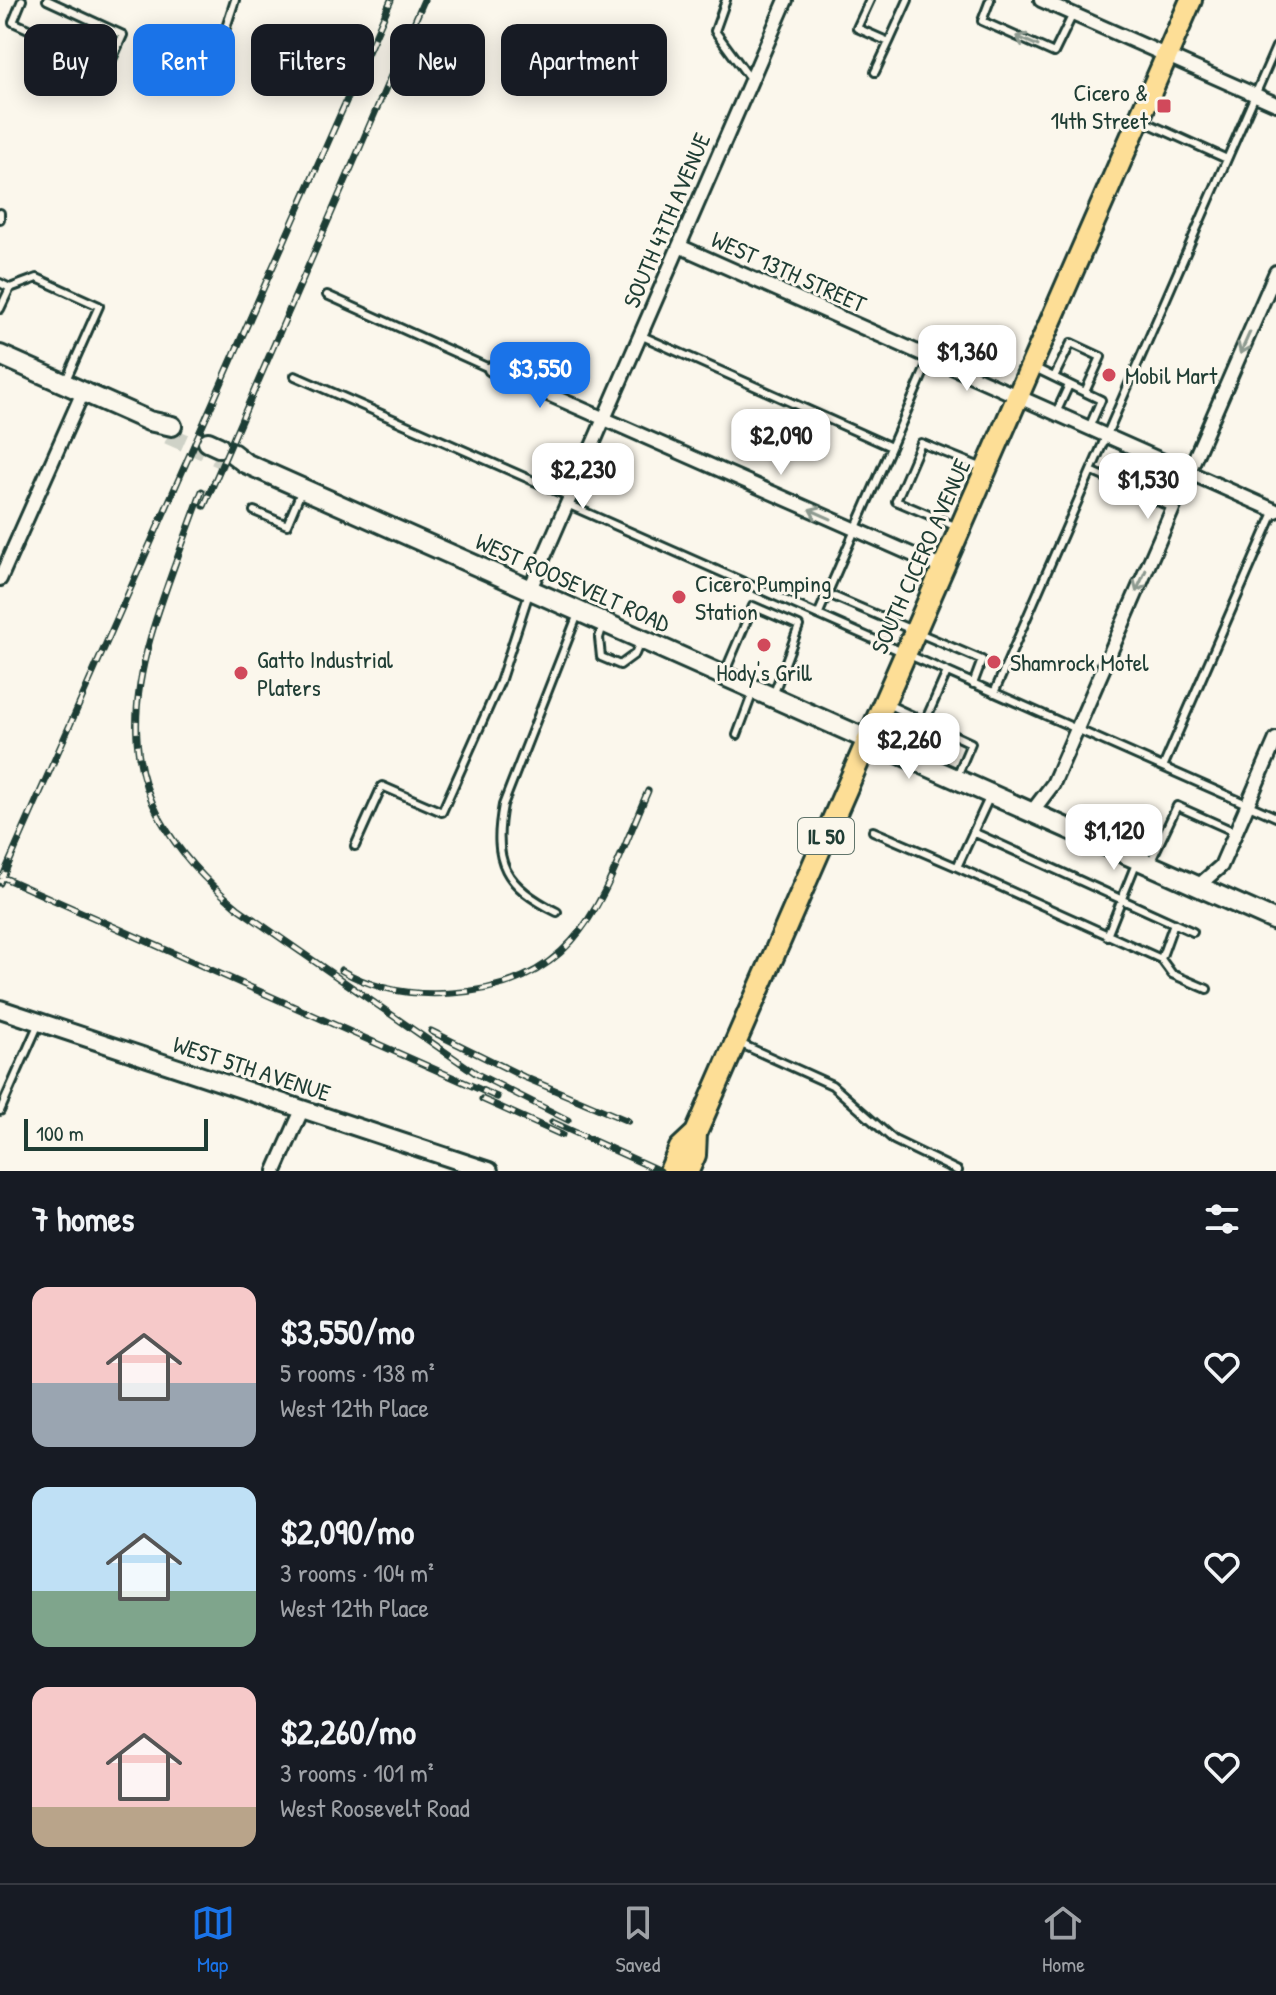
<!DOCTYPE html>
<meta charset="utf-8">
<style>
:root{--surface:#171b24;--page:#242831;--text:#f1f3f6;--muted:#9ea1a6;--line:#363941;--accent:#1a73e8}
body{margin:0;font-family:"Patrick Hand",sans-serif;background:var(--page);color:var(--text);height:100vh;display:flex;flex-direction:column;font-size:30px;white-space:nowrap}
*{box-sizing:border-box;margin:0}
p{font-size:26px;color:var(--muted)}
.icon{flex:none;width:44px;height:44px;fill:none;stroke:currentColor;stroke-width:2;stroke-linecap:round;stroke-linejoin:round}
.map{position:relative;height:1171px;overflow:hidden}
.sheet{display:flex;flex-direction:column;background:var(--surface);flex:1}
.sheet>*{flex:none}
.banner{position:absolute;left:24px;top:24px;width:800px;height:72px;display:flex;gap:16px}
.scale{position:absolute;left:24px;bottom:20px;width:184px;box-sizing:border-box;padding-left:8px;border:4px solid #1f3d34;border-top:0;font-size:22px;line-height:28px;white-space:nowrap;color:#1f3d34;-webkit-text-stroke:6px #fbf7ec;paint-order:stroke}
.price{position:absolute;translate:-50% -68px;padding:0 18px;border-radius:16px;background:#fff;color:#222;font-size:26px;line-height:52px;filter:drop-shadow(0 2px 4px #0008)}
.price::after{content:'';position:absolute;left:50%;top:48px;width:24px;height:18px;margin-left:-12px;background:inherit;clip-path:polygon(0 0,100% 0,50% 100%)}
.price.active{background:var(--accent);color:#fff}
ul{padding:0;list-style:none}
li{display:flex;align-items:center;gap:24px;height:200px;padding:0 32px}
li span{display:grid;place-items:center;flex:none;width:224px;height:160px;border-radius:16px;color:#555}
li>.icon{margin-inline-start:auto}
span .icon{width:96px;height:96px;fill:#fffc;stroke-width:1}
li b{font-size:34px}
h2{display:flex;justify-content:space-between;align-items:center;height:96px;padding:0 32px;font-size:34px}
.tag{padding:0 28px;border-radius:16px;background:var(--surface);box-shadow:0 4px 20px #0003;font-size:28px;line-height:72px}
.tag.active{background:var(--accent);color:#fff}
.menu{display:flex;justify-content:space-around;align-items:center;height:112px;border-top:2px solid var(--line);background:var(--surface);font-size:22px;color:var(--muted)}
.menu a{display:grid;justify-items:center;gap:4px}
.menu .active{color:var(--accent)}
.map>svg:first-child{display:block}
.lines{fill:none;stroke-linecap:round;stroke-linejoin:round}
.secondary-tunnel{stroke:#cfd2c7;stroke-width:18;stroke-dasharray:18 9;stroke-linecap:butt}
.service-casing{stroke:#1f3d34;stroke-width:12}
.minor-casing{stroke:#1f3d34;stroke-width:18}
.tertiary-casing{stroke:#1f3d34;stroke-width:22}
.secondary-casing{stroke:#1f3d34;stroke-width:24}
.primary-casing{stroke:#1f3d34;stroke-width:26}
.service{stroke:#fbf7ec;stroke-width:6}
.minor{stroke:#fbf7ec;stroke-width:12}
.tertiary{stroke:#fbf7ec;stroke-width:16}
.secondary{stroke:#fbf7ec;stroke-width:18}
.primary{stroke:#fdde96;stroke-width:20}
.rail-casing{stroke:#1f3d34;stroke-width:7}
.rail{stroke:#fbf7ec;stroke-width:4;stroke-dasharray:12;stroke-linecap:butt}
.oneway{stroke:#8d9a90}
.poi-dot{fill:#d1495b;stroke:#fbf7ec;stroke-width:3}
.labels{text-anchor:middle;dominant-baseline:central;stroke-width:6;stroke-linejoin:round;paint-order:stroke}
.shield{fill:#fbf7ec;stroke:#61756b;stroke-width:2}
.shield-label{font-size:22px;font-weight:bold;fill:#1f3d34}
.poi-label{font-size:24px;fill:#1f3d34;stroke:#fbf7ec;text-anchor:start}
.street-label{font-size:24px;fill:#1f3d34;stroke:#fbf7ec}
</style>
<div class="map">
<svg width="1276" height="1171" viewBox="0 0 1276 1171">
<rect width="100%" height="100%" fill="#fbf7ec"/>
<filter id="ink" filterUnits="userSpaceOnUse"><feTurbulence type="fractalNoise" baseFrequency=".0125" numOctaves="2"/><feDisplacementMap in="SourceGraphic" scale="16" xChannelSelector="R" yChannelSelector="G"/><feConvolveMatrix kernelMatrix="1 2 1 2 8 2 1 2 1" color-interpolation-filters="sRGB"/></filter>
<g filter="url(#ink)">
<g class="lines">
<path class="secondary-tunnel" d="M168,435L204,451
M215,456L228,462"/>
<defs>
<path id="service" d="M22,0L13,22L109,66L123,35L47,0
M726,0L715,31L751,80
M870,0L857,28L889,42L908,0
M990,0L982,21L1054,53L1073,14
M875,72L889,42
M207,86L235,0
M1143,121L1227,159
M0,213V219
M0,283L10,288L0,309
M10,288L37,278L99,306L66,380
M327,295L491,369
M640,335L891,447
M1035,368L1101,400L1089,428
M295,376L570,497
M1054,377L1071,343L1101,357L1085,392
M1056,413L1069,385
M1091,471L1173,508
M567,504L1276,817
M254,511L287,525L301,492
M957,527L896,501L921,443L983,468
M835,597L982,660L973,684
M818,615L930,358
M603,625L599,638L601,657L620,665L635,654L640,642
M724,674L753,606L799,626L774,693
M994,693L1276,47
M887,704L971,743L957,776
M737,735L753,692
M910,755L947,672
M1163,767L1275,510
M873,831L957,867L989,798
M973,832L1193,932
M355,846L382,786L442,812L500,682L529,593
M1151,861L1177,806L1235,832
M957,867L1161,959L1172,974L1207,989
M557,912C505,886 492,863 503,805L578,614
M1107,936L1137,861
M1161,959L1174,923
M739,1043L832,1085L894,1140L958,1171
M0,1111L39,1023"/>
<path id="minor" d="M1041,0L1276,104
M679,246L1276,511
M491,369L943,568
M0,579L83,392
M530,589L786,0
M1031,813L1053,784L1276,272
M1198,886L1221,866L1276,739
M275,1171L302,1110"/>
<path id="tertiary" d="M0,1009L489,1171"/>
<path id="secondary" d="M0,355L149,421L172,426
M208,442L219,447
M232,453L245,463L1276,921"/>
<path id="primary" d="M670,1171L680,1148L696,1133
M688,1171L695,1155L696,1133L1191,0"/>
</defs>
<use href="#service" class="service-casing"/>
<use href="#minor" class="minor-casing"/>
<use href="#tertiary" class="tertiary-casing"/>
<use href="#secondary" class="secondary-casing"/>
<use href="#primary" class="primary-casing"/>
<use href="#service" class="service"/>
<use href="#minor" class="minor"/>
<use href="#tertiary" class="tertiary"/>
<use href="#secondary" class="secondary"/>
<use href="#primary" class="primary"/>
<defs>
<path id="rail" d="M202,491C142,658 76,775 239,909L477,1074L568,1120
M204,506L424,0
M0,876L497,1097
M0,883L391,0
M341,970C375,990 413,996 452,993C585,984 602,895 648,791
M431,1031L524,1077L628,1121
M482,1099L562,1135
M552,1122L660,1171"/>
</defs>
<use href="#rail" class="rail-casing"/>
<use href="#rail" class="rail"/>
</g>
<defs><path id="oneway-shaft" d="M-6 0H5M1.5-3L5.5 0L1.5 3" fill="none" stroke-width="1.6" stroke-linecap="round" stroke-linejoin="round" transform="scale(2)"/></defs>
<g class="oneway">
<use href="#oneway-shaft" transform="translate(1027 41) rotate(-156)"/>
<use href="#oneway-shaft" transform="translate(1245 343) rotate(114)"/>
<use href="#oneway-shaft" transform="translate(820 514) rotate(-156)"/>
<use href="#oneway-shaft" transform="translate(1141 581) rotate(114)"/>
</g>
</g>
<g class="poi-dot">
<rect x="1156" y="98" width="16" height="16" rx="4"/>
<circle cx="1109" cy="375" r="8"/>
<circle cx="679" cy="597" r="8"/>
<circle cx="764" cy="645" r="8"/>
<circle cx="994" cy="662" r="8"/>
<circle cx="241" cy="673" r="8"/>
</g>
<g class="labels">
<rect class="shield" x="798" y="818" width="56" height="36" rx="6"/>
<g class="shield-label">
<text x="826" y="836">IL 50</text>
</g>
<g class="poi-label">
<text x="1148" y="92" text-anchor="end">Cicero &amp;<tspan x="1148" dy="28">14th Street</tspan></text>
<text x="1125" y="375">Mobil Mart</text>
<text x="695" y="583">Cicero Pumping<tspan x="695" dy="28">Station</tspan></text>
<text x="257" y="659">Gatto Industrial<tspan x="257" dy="28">Platers</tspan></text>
<text x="1010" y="662">Shamrock Motel</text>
<text x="764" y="672" text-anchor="middle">Hody's Grill</text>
</g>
<g class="street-label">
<text transform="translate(666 220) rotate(-67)">SOUTH 47TH AVENUE</text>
<text transform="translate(789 271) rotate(24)">WEST 13TH STREET</text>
<text transform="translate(920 556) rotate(-66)">SOUTH CICERO AVENUE</text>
<text transform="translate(573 582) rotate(24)">WEST ROOSEVELT ROAD</text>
<text transform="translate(252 1068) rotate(18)">WEST 5TH AVENUE</text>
</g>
</g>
</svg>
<div class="scale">100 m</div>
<b class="price" style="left:967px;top:393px">$1,360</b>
<b class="price active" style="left:540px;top:410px">$3,550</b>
<b class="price" style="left:781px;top:477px">$2,090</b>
<b class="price" style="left:583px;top:511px">$2,230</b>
<b class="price" style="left:1148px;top:521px">$1,530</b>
<b class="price" style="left:909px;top:781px">$2,260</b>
<b class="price" style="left:1114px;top:872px">$1,120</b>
<div class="banner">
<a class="tag">Buy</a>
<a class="tag active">Rent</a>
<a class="tag">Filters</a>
<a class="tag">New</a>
<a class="tag">Apartment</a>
</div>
</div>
<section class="sheet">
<h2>7 homes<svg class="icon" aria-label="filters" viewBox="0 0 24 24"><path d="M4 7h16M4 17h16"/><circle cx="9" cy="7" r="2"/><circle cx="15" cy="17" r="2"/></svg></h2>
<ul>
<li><span style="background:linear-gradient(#f6c9c9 60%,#9aa5b1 0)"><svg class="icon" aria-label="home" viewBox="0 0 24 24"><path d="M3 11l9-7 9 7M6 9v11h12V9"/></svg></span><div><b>$3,550/mo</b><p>5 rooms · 138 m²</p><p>West 12th Place</p></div><svg class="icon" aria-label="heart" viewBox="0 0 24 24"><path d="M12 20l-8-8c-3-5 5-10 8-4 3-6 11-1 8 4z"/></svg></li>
<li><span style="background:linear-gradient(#bfe0f5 65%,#7fa58c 0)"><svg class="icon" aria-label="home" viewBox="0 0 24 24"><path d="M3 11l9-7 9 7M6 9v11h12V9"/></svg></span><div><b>$2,090/mo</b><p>3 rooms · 104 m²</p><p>West 12th Place</p></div><svg class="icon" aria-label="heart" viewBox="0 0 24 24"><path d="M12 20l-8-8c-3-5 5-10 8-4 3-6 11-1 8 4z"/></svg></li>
<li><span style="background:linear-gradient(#f6c9c9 75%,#b9a48a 0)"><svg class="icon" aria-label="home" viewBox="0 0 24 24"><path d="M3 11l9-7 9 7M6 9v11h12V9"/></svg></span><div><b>$2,260/mo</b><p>3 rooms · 101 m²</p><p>West Roosevelt Road</p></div><svg class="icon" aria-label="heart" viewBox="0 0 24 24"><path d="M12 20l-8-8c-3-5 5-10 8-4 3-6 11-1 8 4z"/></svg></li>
</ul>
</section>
<nav class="menu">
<a class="active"><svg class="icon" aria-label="map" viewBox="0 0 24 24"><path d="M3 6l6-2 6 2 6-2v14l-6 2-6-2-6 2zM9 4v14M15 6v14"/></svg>Map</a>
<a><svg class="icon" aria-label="saved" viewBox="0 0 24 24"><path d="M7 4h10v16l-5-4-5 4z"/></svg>Saved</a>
<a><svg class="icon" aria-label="home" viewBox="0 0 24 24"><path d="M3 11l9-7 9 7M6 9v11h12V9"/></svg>Home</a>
</nav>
